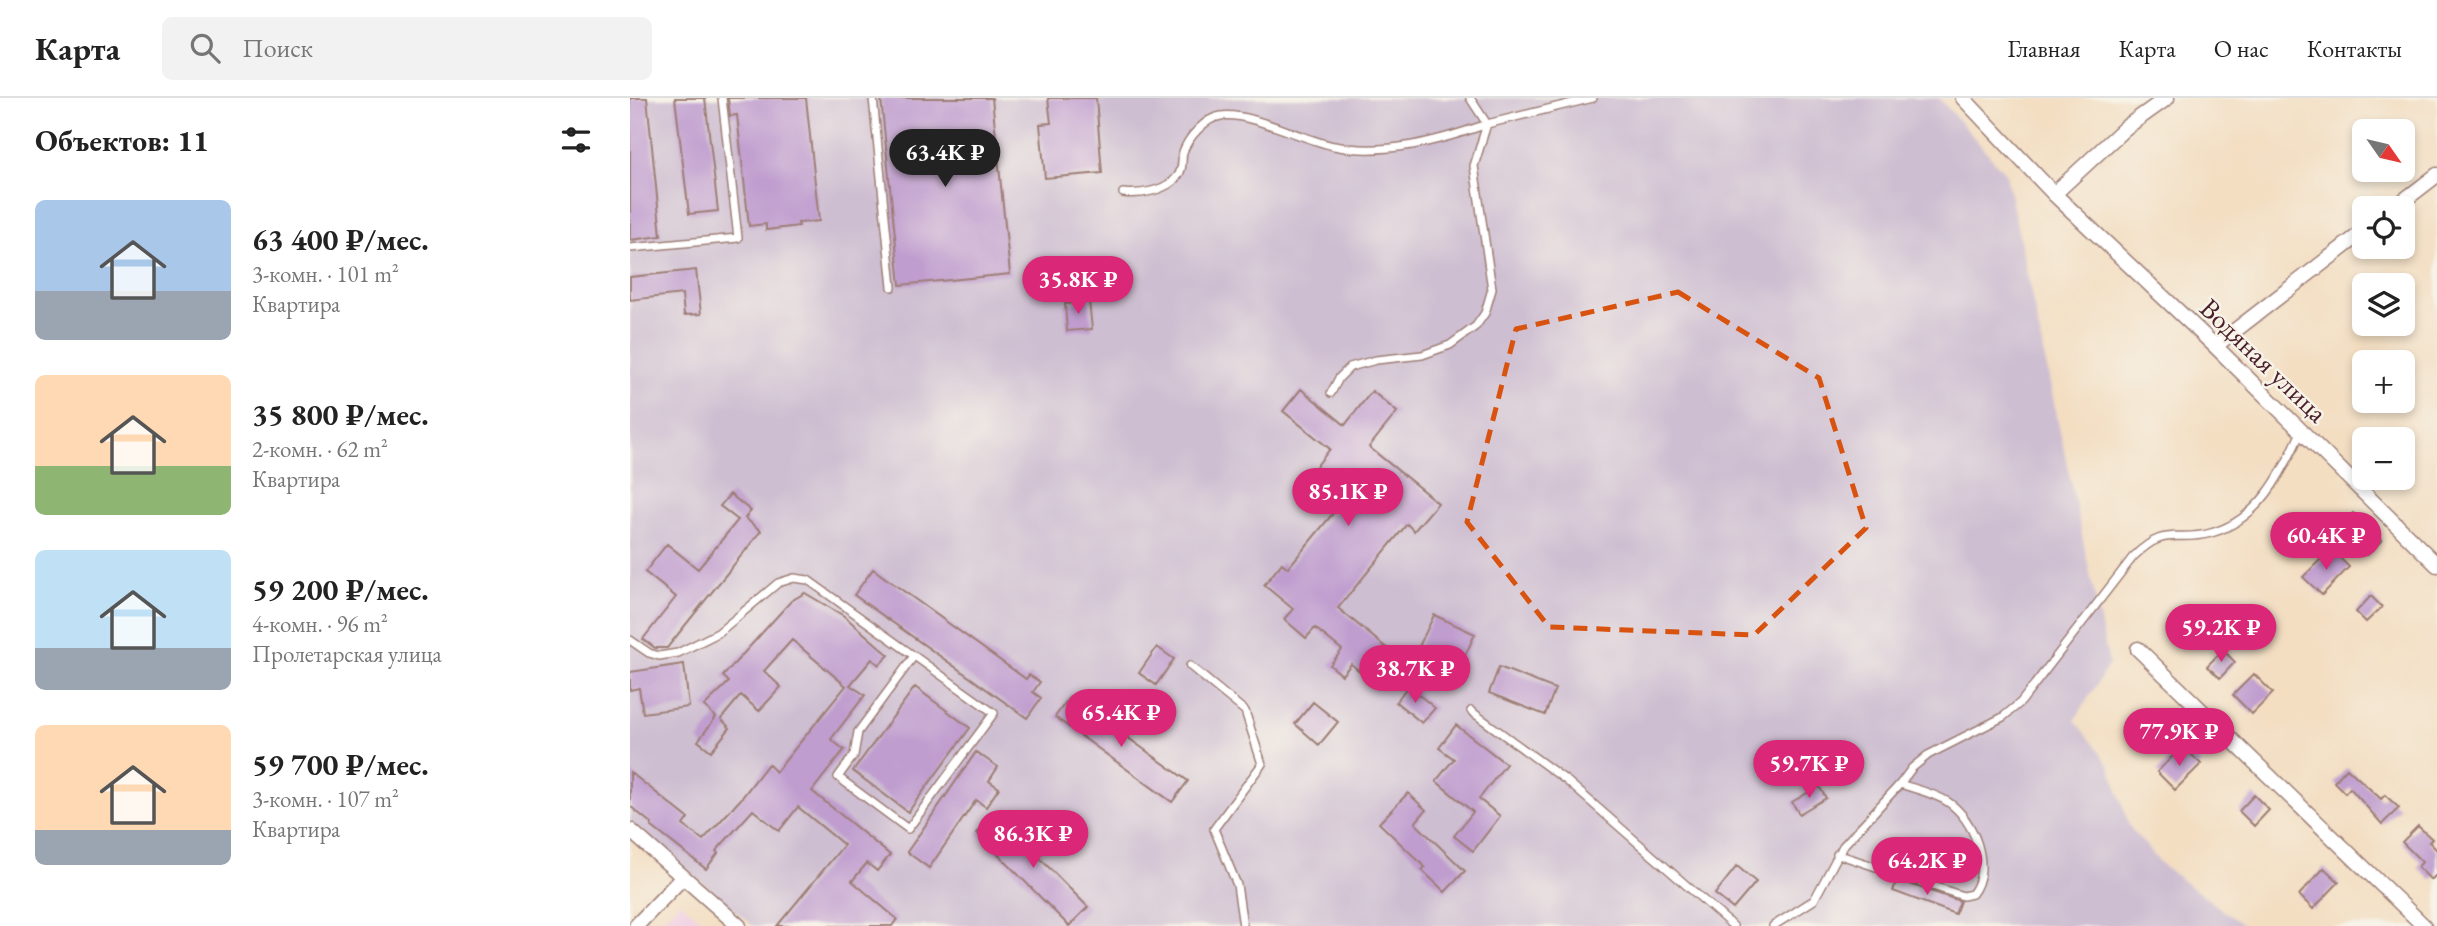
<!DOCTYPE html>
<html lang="ru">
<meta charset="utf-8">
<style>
:root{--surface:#fff;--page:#f2f2f2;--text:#222;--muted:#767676;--line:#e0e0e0;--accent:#db2777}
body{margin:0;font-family:"EB Garamond",serif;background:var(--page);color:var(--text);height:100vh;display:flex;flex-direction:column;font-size:26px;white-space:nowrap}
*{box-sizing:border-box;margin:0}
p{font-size:23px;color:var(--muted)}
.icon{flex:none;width:38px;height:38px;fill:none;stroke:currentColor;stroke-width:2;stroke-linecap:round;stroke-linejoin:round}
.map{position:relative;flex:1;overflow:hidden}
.sheet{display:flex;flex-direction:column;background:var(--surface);width:630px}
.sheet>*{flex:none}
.needle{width:46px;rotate:124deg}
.buttons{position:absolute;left:1722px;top:21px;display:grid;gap:14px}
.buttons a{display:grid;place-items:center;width:63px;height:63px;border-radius:10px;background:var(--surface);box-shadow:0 4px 10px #0003;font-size:35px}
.price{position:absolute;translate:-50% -60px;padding:0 16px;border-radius:24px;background:var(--accent);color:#fff;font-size:23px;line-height:46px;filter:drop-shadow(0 2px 4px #0008)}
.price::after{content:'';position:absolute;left:50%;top:42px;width:21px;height:16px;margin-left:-10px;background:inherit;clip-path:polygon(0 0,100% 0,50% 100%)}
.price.current{background:#222;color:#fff}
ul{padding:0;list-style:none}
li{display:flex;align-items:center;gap:21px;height:175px;padding:0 35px}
li span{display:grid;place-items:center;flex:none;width:196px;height:140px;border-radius:10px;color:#555}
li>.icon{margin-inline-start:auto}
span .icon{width:84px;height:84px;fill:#fffc;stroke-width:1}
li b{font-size:30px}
h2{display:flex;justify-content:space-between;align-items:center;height:84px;padding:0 35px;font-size:30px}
header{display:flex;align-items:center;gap:42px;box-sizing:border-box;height:98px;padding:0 35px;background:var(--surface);border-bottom:2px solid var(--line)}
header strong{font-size:33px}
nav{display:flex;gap:38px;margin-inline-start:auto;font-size:24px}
.search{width:490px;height:63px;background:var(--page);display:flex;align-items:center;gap:18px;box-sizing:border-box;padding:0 24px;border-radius:10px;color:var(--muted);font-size:26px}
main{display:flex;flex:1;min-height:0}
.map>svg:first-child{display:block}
.built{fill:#f1d0e3}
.industrial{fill:#cebed1}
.building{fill:#c09dcf}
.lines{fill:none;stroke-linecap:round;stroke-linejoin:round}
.lane-casing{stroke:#9e7e76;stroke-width:10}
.street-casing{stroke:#9e7e76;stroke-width:17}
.lane{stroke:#fff;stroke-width:7}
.street{stroke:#fff;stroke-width:14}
.marked{fill:none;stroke:#d8530f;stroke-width:5;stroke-dasharray:14 9;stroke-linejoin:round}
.labels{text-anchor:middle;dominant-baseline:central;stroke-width:5;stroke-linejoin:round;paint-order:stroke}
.street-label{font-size:28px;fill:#4a1f2b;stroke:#f7f3e8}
</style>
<header>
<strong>Карта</strong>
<div class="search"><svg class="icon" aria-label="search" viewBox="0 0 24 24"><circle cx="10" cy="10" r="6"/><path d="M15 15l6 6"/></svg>Поиск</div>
<nav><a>Главная</a><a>Карта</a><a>О нас</a><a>Контакты</a></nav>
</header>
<main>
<section class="sheet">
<h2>Объектов: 11<svg class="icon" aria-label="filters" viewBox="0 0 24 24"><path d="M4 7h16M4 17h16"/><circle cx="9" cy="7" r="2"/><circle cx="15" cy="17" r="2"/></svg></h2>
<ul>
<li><span style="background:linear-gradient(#a9c7e8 65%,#9aa5b1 0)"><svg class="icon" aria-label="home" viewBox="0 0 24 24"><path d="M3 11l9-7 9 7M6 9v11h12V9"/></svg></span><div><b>63 400 ₽/мес.</b><p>3-комн. · 101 m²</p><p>Квартира</p></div></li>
<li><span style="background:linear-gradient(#ffd9b3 65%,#8fb573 0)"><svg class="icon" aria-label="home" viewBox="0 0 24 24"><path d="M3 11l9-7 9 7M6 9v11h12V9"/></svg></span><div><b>35 800 ₽/мес.</b><p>2-комн. · 62 m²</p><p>Квартира</p></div></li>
<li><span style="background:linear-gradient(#bfe0f5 70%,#9aa5b1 0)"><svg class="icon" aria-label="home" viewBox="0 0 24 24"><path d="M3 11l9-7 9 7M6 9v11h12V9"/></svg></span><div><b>59 200 ₽/мес.</b><p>4-комн. · 96 m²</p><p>Пролетарская улица</p></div></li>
<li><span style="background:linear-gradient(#ffd9b3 75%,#9aa5b1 0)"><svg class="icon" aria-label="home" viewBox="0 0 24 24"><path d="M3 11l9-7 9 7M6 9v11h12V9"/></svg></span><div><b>59 700 ₽/мес.</b><p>3-комн. · 107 m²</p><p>Квартира</p></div></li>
</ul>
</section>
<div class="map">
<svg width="1807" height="828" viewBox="0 0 1807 828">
<rect width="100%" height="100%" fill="#f7f3e8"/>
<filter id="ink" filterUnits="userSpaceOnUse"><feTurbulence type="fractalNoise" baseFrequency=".0143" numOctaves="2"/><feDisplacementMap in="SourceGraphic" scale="14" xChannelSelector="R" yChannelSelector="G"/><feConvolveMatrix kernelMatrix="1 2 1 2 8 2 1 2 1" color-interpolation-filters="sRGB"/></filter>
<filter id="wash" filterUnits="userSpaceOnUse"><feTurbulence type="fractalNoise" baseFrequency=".00686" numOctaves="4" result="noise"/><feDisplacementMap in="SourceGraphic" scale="28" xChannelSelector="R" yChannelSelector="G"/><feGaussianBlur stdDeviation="1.57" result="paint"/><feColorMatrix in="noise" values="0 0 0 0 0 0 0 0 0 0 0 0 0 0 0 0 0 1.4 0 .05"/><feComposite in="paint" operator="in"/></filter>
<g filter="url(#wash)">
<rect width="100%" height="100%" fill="#f3dec2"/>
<path class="built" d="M50,804L79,828H26Z"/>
<path class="industrial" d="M0,0H1309L1376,76L1479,566L1445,622L1480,668L1499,728L1533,768L1614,828H123L0,724Z"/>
<g id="blocks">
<path class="building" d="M0,0H17L31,138L0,142Z
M45,0H75L88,113L59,116Z
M98,0H176L189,123L168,125L169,128L136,132V126L119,128L107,17L100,18Z
M251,0H362L380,176L270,187Z
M418,0H466L472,75L415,80L410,26L421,25Z
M66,172L71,216L54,217L52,196L0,202V179Z
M459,203L462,231L437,233L435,206Z
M671,291L715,327L742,293L767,314L739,349L808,405L784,433L777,426L708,510L760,553L738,580L721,566L712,577L700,567L712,552L685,530L676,540L654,521L663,511L634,487L652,465L658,470L714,402L681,375L700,351L653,313Z
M100,396L121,413L115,420L131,433L37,550H25L13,541L46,499L15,474L37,446L68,471L108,422L90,408Z
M1723,415L1752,442L1737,457L1726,447L1730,443L1712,426Z
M1701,451L1719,469L1692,497L1673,479Z
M243,471L396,581L399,577L410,584L403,594L411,600L397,620L224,497Z
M175,495L214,518L259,557L249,567L242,561L220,587L235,597L201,641L214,652L182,693L260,757L247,773L237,765L222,783L267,821L262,828H147L214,747L168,709L149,733L123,712L86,753L88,755L76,771L21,728L22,726L0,708V674L58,720L53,727L73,742L110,702L138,666L146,674L216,588L162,542L134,573L151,589L129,613L111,597L91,621L100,630L81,653L68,643L86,619L74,608L99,584L93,578L161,503Z
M1741,498L1752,509L1736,524L1726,514Z
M804,517L845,536L827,575L786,555Z
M527,549L544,561L526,587L509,575Z
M1593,552L1605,564L1590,580L1577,568Z
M54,566L59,609L13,615L9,590L0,592V574Z
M869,569L925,591L915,617L859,595Z
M1624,576L1643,595L1622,616L1603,597Z
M778,588L805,610L792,625L766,604Z
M285,589L340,630L278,714L223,673Z
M440,598L558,683L542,704L425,619Z
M683,604L708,624L689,647L665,626Z
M826,627L876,666L849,701L870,718L843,753L824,738L843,714L806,683L824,661L809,650Z
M1553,648L1571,666L1545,692L1527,674Z
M346,654L368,669L359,683L369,690L356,709L346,702L299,770L277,754Z
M1717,670L1751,701L1755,697L1769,710L1752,726L1720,690L1715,695L1704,684Z
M1189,688L1196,700L1169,716L1162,704Z
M778,695L796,712L785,725L835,773L815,794L792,772L795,769L749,725Z
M1624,697L1639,712L1624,728L1609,713Z
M366,716L458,809L439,828L347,735Z
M1788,728L1802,741L1799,744L1807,752V776L1801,782L1788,769L1792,764L1772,744Z
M1107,768L1126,784L1103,811L1085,796Z
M1694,770L1709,784L1683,811L1669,797Z
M1267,782L1330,803L1325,816L1263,793Z"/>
</g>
</g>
<g filter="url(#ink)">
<use href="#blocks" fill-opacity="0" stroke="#9e7e76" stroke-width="2"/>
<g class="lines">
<defs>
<path id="lane" d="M243,0L262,189
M840,0L857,26L963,0
M493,95C509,97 536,93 547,79C554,71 551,62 553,54C558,40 575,20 591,18C620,14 674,42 704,48C755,58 809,43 857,26
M0,150L108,140L92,0
M701,295L709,280L720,269L746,262L792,257L820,247L846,228L855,215L862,191L844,68L857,26
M0,542L19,555L29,558L48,555L88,535L148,485L164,480L178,482L364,615L278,731L208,679L224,657L228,634L284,558
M560,568L615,613L632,666L584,731L607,787L613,828
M841,613L937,683L1103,828
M1207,756L1333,798L1342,796C1363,770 1344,721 1318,704C1304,695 1285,691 1270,686
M1143,828L1184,802L1213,748L1270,686L1282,670L1298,657L1373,619L1391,604L1503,459C1537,426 1544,445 1581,435C1629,422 1652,376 1671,334"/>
<path id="street" d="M1333,0L1424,96L1585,248L1807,467
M1424,96L1495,30L1537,0
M1764,110L1807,77
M1585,248L1734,133
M1508,551L1794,828
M0,732L109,828
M6,828L53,779"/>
</defs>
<use href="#lane" class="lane-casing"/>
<use href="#street" class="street-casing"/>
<use href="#lane" class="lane"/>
<use href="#street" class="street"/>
</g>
</g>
<path class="marked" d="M1048,194L1189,280L1236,430L1124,537L919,529L837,424L886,231Z"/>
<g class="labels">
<g class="street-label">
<text transform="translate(1634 262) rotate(44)">Водяная улица</text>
</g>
</g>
</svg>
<div class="buttons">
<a><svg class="needle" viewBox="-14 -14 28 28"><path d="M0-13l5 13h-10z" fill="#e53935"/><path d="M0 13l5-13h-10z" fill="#767676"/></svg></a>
<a><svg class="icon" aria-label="locate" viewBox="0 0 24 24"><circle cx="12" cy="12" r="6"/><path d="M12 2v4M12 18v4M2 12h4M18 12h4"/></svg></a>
<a><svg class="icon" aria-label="layers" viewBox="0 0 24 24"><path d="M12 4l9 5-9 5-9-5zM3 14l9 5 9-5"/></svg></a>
<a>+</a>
<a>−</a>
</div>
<b class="price current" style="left:315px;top:91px">63.4K ₽</b>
<b class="price" style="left:448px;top:218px">35.8K ₽</b>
<b class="price" style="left:718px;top:430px">85.1K ₽</b>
<b class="price" style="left:1696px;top:474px">60.4K ₽</b>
<b class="price" style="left:1591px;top:566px">59.2K ₽</b>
<b class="price" style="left:785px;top:607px">38.7K ₽</b>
<b class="price" style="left:491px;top:651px">65.4K ₽</b>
<b class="price" style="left:1549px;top:670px">77.9K ₽</b>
<b class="price" style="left:1179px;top:702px">59.7K ₽</b>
<b class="price" style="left:403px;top:772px">86.3K ₽</b>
<b class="price" style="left:1297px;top:799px">64.2K ₽</b>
</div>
</main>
